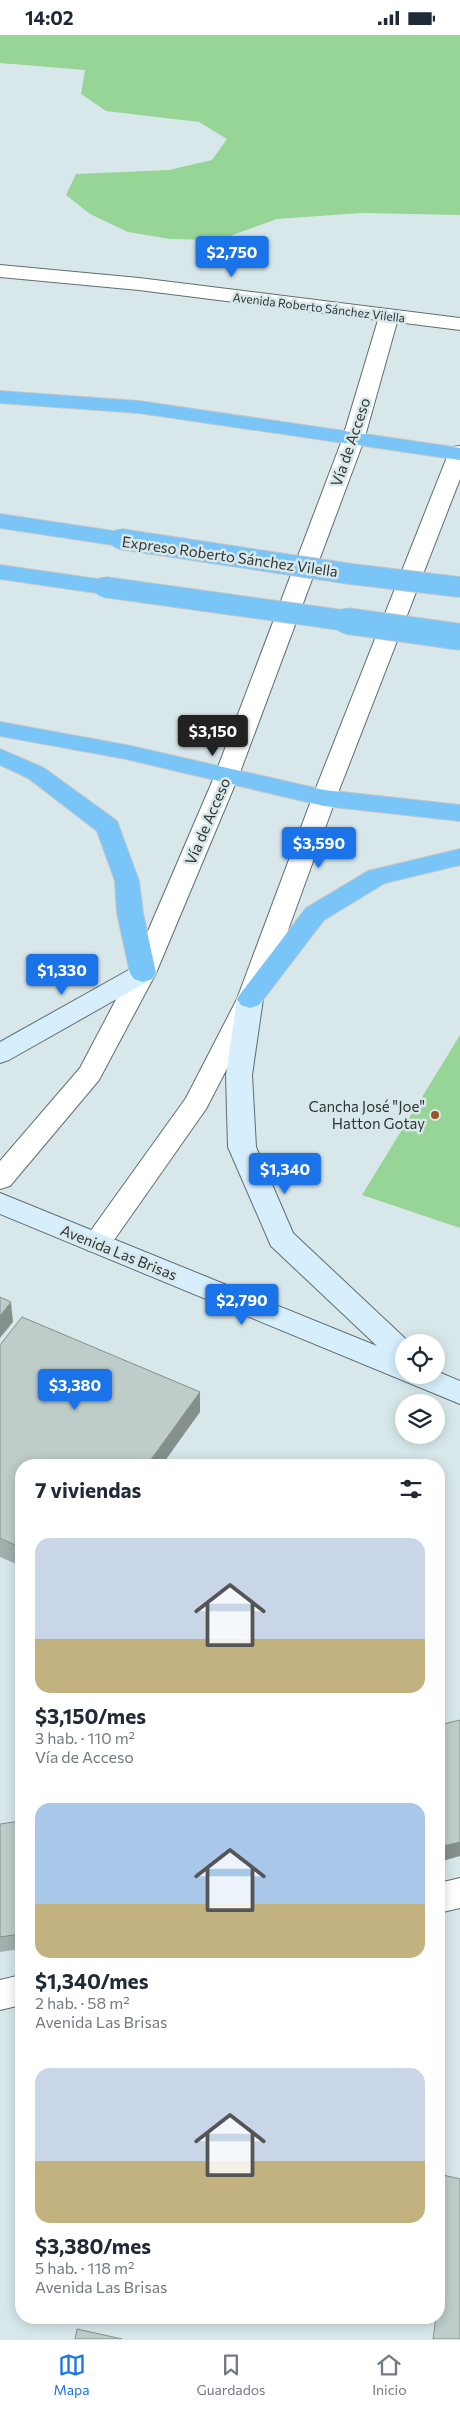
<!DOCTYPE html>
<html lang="es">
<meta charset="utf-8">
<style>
:root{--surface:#fff;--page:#f2f2f3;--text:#1f2937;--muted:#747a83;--line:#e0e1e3;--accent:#1a73e8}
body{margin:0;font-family:Commissioner,sans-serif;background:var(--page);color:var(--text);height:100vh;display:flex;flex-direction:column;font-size:19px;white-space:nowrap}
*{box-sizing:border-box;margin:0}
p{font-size:16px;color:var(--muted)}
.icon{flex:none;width:28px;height:28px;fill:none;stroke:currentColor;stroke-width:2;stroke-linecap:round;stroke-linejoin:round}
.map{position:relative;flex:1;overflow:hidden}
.panel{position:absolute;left:15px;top:1424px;width:430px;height:865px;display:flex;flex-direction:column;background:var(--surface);border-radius:20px;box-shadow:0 2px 12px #0003}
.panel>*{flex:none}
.buttons{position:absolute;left:395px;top:1299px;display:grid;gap:10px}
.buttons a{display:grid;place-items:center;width:50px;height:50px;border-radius:50%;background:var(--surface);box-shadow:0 2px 12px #0003;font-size:25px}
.price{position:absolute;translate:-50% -42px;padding:0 11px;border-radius:5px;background:var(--accent);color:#fff;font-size:16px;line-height:32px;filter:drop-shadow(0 1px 2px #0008)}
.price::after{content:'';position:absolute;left:50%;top:30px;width:15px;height:11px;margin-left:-8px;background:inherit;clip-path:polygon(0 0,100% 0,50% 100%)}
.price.selected{background:#222;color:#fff}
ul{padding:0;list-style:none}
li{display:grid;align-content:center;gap:10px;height:265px;padding:0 20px}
li span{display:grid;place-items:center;height:155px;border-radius:15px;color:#555}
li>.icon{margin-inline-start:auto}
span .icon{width:90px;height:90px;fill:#fffc;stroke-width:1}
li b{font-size:21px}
h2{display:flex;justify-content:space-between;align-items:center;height:60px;padding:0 20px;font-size:21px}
.status{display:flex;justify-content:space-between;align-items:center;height:35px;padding:0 25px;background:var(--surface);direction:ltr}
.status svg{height:14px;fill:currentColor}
.tab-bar{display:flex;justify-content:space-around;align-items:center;height:70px;border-top:1px solid var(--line);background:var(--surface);font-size:14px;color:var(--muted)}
.tab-bar a{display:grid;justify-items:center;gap:2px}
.tab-bar .selected{color:var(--accent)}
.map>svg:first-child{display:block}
.green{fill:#96d596}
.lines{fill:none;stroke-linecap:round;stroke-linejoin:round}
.street-casing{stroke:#5f6e70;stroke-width:2}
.secondary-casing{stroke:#5f6e70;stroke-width:2}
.highway-casing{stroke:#c5c6c7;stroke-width:2}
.street{fill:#fff;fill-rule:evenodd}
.secondary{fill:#d7eefd;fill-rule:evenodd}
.highway{fill:#79c5f7;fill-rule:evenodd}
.highway-bridge-far1-casing{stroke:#c5c6c7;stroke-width:22;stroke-linecap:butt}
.highway-bridge-casing{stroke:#c5c6c7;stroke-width:28;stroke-linecap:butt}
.highway-bridge-far1{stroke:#79c5f7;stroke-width:20}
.highway-bridge{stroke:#79c5f7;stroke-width:26}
.wall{fill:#a3b0ad}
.shaded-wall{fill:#85908d}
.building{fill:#becdc9;stroke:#85908d}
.poi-dot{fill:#995429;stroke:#d8e8ea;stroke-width:2}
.labels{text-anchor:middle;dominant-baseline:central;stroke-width:5;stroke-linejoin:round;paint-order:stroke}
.far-street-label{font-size:12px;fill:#2f3536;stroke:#d8e8ea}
.street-label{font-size:15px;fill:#2f3536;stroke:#d8e8ea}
.poi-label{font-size:15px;fill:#2f3536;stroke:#d8e8ea;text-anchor:end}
</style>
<div class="status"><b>14:02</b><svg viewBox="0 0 49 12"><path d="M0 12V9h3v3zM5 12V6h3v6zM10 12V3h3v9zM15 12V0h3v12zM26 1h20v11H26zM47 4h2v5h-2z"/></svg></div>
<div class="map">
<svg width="460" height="2304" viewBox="0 0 460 2304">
<rect width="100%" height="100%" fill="#d8e8ea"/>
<path class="green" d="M0,0H460V180L361,178L277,184L219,205L170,204L128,197L90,179L66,160L76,139L169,135L212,125L227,104L199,87L106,76L81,59L85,35L0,28Z
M460,1000V1193L362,1160Z"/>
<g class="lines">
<defs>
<path id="street" d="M0,230L139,243L460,283V295L397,287L364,405L239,740L156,938L99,1045L10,1151L0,1154V1126L80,1033L130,938L215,740L342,405L378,285L139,255L0,242Z
M460,411V444L336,763L263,964L206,1074L107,1215L97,1218L87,1215L83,1208L87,1201L186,1063L237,964L312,763L449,417L452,412Z
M460,1843V1873L439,1878V1848Z
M21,1940V1970L0,1975V1945Z"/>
<path id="secondary" d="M143,929L152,932L156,938L152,944L9,1025L0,1028V1007L134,932Z
M250,955L259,958L263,964L252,1040L256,1112L293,1198L410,1308H404V1340H436V1336L460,1346V1369L0,1179V1158L377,1311L271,1211L228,1112L226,1040L237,964L241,958Z"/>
<path id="highway" d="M0,356L139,366L460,413V425L139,378L0,368Z
M0,479L120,497L128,499L131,504L128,509L120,511L0,493Z
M0,530L104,545L112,547L115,552L112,557L104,559L0,544Z
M0,687L126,710L324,755L460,770V786L324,771L126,724L0,701Z
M0,714L44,733L117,786L139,846L143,878L156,938L152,944L143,947L134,944L130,938L117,878L115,846L97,796L28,743L0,730Z
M460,814V830L385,848L324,885L259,970L250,973L241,970L237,964L241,958L306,873L368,836Z"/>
</defs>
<use href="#street" class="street-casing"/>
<use href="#secondary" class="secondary-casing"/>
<use href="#highway" class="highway-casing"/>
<use href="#street" class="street"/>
<use href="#secondary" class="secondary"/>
<use href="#highway" class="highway"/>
<defs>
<path id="highway-bridge-far1" d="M120,504L351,539L460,552
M104,552L356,587"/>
<path id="highway-bridge" d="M347,586L460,602"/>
</defs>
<use href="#highway-bridge-far1" class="highway-bridge-far1-casing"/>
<use href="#highway-bridge" class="highway-bridge-casing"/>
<use href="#highway-bridge-far1" class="highway-bridge-far1"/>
<use href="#highway-bridge" class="highway-bridge"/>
</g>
<path class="wall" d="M0,1310L200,1357V1377L21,1430V1531L0,1522Z
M21,1786V1914L0,1917V1789Z"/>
<path class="shaded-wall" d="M11,1267L13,1287L0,1303V1281Z
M200,1357V1377L162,1430H147Z
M460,1807V1821L439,1827V1812Z"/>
<path class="building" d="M0,1262L11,1267L0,1281Z
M22,1282L200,1357L147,1430H21V1513L0,1503V1310Z
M460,1685V1807L439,1812V1690Z
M21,1786V1899L0,1902V1789Z
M439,2139L460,2144V2304H433L436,2282H439Z
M77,2294L122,2304H75Z"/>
<circle class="poi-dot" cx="435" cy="1080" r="5"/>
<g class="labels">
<g class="far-street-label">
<text transform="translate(319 272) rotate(7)">Avenida Roberto Sánchez Vilella</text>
</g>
<g class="street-label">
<text transform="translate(350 407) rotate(-71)">Vía de Acceso</text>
<text transform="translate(230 521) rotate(8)">Expreso Roberto Sánchez Vilella</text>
<text transform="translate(207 786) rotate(-67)">Vía de Acceso</text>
<text transform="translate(119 1217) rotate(22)">Avenida Las Brisas</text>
</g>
<g class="poi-label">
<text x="425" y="1071">Cancha José "Joe"<tspan x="425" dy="17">Hatton Gotay</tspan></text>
</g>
</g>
</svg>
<div class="buttons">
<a><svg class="icon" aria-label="locate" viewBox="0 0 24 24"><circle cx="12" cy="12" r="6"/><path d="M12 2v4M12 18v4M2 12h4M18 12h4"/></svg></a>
<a><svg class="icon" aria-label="layers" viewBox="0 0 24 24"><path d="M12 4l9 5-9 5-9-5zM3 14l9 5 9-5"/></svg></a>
</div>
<b class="price" style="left:232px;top:243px">$2,750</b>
<b class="price selected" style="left:213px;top:722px">$3,150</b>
<b class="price" style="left:319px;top:834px">$3,590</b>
<b class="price" style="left:62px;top:961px">$1,330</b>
<b class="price" style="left:285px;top:1160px">$1,340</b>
<b class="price" style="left:242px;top:1291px">$2,790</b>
<b class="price" style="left:75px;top:1376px">$3,380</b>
<section class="panel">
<h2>7 viviendas<svg class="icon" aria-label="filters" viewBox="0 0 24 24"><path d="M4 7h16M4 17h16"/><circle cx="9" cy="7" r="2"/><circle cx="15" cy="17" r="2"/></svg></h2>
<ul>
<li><span style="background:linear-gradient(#c9d6e8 65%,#c2b280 0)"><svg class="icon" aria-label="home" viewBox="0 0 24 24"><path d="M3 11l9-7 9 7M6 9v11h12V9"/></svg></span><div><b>$3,150/mes</b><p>3 hab. · 110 m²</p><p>Vía de Acceso</p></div></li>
<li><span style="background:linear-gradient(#a9c7e8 65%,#c2b280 0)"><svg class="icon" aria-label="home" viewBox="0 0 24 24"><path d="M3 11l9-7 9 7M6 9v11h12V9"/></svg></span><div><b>$1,340/mes</b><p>2 hab. · 58 m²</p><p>Avenida Las Brisas</p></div></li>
<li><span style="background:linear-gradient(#c9d6e8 60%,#c2b280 0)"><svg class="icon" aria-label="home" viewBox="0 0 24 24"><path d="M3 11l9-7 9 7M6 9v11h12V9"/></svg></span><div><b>$3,380/mes</b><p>5 hab. · 118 m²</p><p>Avenida Las Brisas</p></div></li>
</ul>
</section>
</div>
<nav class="tab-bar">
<a class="selected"><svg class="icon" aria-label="map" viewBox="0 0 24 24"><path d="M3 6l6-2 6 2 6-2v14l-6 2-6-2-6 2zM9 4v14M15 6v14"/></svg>Mapa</a>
<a><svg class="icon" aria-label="saved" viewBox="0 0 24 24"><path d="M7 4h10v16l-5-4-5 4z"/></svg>Guardados</a>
<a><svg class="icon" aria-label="home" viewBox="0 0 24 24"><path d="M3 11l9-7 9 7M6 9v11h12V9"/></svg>Inicio</a>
</nav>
